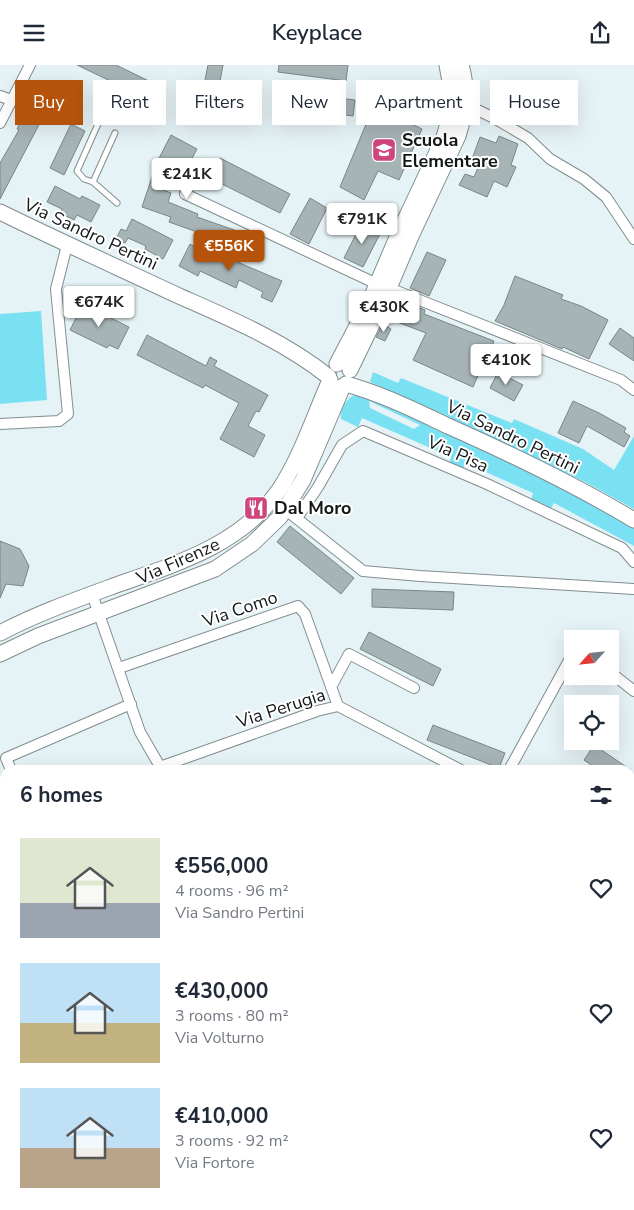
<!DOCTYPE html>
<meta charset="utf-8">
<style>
:root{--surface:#fff;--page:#f2f2f3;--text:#1f2937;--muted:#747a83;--accent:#b45309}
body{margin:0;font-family:"Nunito Sans",sans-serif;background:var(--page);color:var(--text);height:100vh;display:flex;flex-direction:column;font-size:19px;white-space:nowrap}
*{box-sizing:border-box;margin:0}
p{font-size:16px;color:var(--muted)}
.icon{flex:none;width:28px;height:28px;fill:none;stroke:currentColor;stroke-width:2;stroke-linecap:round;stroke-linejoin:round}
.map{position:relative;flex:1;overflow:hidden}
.drawer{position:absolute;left:0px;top:700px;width:635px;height:445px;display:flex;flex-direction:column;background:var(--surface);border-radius:15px 15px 0 0;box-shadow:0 5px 20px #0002}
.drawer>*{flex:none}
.banner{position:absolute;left:15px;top:15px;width:605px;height:45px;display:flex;gap:10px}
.needle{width:32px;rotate:243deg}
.controls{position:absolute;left:564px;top:565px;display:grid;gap:10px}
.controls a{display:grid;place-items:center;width:55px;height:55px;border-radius:0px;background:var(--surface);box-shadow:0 5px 20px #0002;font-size:25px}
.price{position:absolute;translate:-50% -42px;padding:0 11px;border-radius:5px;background:#fff;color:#222;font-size:16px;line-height:32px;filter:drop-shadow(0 1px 2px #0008)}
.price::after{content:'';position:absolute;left:50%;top:30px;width:15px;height:11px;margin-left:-8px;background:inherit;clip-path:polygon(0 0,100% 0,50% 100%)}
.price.active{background:var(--accent);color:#fff}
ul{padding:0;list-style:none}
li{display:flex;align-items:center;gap:15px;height:125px;padding:0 20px}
li span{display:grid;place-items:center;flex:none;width:140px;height:100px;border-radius:0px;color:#555}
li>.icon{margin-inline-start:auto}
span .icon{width:60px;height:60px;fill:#fffc;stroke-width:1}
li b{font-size:21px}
h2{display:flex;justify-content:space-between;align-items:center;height:60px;padding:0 20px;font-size:21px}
.tag{padding:0 18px;border-radius:0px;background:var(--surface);box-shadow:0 5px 20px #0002;font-size:18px;line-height:45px}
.tag.active{background:var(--accent);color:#fff}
header{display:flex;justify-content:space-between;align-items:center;height:65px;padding:0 20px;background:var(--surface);font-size:22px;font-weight:600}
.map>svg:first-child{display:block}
.built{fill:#d1e8ec}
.green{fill:#7ae1f2;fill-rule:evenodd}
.building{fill:#a7b4b6;stroke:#798688}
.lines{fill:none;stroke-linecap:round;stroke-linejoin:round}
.lane-casing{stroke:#818d8f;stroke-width:7}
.street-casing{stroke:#818d8f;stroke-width:12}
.secondary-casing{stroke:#818d8f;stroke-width:17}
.lane{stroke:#fff;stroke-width:5}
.street{stroke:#fff;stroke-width:10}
.secondary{stroke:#fff;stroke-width:15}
.labels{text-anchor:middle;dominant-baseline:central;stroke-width:4;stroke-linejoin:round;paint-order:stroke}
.poi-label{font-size:18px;font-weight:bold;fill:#131718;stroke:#fff;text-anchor:start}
.street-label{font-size:18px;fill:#131718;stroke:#fff}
</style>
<header><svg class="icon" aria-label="menu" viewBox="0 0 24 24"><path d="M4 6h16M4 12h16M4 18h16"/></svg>Keyplace<svg class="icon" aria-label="share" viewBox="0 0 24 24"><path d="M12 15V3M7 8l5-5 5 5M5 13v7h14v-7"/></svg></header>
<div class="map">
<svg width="634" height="1145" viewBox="0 0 634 1145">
<rect width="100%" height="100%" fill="#e6f3f6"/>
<path class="built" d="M504,1140H607V1145H505Z"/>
<path class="green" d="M41,246L47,335L0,339V249Z
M373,307L398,318L401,313L512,358L514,354L583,384L614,405L634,371V444L585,417L370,317Z
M356,326L528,403L634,459V481L554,438L550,445L531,436L533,428L465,398L463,406L448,400L451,392L362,353L358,362L341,354C339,346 346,333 355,330ZM369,336L420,360L414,364L370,343Z"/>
<path class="building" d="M77,0H116L153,18L146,33Z
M208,0H223L216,38L201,35Z
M279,0H348L346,16L278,7Z
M287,27L355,35L353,51L285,42Z
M374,40L422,64L399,115L378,106L364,135L340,122Z
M26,44L43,52L0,134V98L19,65L17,64Z
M71,59L85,66L64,110L50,103Z
M171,70L197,84L188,101L178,96L163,125L171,128L168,137L198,149L197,152L240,167L241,166L259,174L253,188L225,175L224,179L196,169L197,167L169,157L171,152L142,142L154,106L153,105Z
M499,71L518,79L511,100L516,102L507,122L494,116L487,132L459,120L465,109L474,112L480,98L472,94L480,72L496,78Z
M220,93L290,129L280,148L210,113Z
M55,121L80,134L82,131L100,140L91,157L77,150L74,155L60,148L62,144L47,137Z
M310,133L327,143L309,179L290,169Z
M132,154L173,175L163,194L145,184L146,181L128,173L125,178L116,174L121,164L126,166Z
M362,157L381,167L363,202L344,193Z
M190,179L221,196L223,191L282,216L272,237L261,232L263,227L239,215L236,223L200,206L198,211L179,201Z
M427,187L446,195L429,231L410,223Z
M515,211L563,230L561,234L581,241L608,255L589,294L563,282L562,284L495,256L504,240Z
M399,235L425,245L424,249L494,276L488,293L480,290L477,296L483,299L473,322L413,295L426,268L392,255Z
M83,239L129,262L118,284L109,280L107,283L70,265Z
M383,259L391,264L385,276L376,272Z
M620,263L634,273V296L609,279Z
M147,270L206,301L210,292L217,296L214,301L268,330L259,347L256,346L248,361L265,370L254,392L220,374L239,338L205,320L203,323L137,290Z
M510,282L534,290L528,307L504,298Z
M498,307L523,320L514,336L490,323Z
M573,336L599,348L626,363L624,367L630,371L624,382L587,361L579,378L558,368Z
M290,461L354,513L341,529L277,477Z
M0,476L20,484L29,501L23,521L6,519L0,533Z
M372,524L454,527L453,545L372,542Z
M369,567L441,604L433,621L360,584Z
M433,660L505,688L499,703L427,675Z
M594,680L631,705H598L584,695Z"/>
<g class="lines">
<defs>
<path id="lane" d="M98,59L77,106L84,114L93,117L117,138
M93,117L115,68
M477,1140L478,1145"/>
<path id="street" d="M0,31L11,35
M459,40L465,39L494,53L528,73L550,94L584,114L606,132L634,174
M0,58L30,0
M185,129L377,219
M389,223L621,315L634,325
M0,359L59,356L68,349L56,224L67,180
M291,449L363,506L420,511L634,524
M297,453L318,422L342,380L363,366L487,419L622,483L634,497
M92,529L140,667L162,705
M119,603L298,541L305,549L338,641
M610,607L634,626
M331,622L349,589L414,623
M160,702L317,646L338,641L461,705
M11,705L6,693L131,639
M509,705L572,590
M0,766L5,763
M630,784L634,786
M0,824L5,821
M630,899L634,897
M0,1117H5
M272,1140L279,1145"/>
<path id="secondary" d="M0,147C59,176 119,203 179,231C231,254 284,276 329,312
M337,299L369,238L398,170L444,72C452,48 453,25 447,0
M350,305L383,237L412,169L458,71C466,47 468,24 461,0
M346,319C382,329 414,345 448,361C511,389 574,419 634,455
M0,568C38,548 78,534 119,519C177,499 242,479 279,425C301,392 314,351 330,315
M0,589L38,571L215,504L252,479L280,452L303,415L343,321"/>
</defs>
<use href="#lane" class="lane-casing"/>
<use href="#street" class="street-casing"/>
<use href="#secondary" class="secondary-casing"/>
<use href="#lane" class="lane"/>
<use href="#street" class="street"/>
<use href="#secondary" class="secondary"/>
</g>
<defs>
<symbol id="school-square" viewBox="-11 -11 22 22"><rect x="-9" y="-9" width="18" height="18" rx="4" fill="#cf457d" stroke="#fff"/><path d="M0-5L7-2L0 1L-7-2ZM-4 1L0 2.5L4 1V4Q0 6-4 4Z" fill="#fff"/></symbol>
<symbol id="restaurant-square" viewBox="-11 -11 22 22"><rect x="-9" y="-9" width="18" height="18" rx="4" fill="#cf457d" stroke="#fff"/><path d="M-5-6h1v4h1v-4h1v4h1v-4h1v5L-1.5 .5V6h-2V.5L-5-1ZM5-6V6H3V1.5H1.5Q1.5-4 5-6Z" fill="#fff"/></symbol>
</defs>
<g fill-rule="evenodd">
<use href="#school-square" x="370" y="71" width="28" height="28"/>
<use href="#restaurant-square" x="242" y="429" width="28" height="28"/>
</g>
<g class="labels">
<g class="poi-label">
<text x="402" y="75">Scuola<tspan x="402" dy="21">Elementare</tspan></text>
<text x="274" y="443">Dal Moro</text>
</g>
<g class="street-label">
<text transform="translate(91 169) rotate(25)">Via Sandro Pertini</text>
<text transform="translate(513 372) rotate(26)">Via Sandro Pertini</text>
<text transform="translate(458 389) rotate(24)">Via Pisa</text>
<text transform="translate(178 496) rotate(-24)">Via Firenze</text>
<text transform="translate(240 544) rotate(-19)">Via Como</text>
<text transform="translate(281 643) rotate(-18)">Via Perugia</text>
</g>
</g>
</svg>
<div class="controls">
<a><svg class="needle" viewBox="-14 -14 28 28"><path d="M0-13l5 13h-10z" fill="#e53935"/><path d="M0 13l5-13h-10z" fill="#747a83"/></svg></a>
<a><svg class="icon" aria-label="locate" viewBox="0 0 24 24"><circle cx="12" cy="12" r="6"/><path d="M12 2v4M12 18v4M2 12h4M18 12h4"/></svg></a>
</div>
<b class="price" style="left:187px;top:135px">€241K</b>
<b class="price" style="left:362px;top:180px">€791K</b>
<b class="price active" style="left:229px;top:207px">€556K</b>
<b class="price" style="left:99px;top:263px">€674K</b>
<b class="price" style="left:384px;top:268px">€430K</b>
<b class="price" style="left:506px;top:321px">€410K</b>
<div class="banner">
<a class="tag active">Buy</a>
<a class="tag">Rent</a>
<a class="tag">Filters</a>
<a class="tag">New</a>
<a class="tag">Apartment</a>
<a class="tag">House</a>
</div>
<section class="drawer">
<h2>6 homes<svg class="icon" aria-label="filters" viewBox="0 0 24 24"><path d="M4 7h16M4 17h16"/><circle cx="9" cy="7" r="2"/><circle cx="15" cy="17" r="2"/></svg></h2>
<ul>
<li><span style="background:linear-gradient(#dfe7d0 65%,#9aa5b1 0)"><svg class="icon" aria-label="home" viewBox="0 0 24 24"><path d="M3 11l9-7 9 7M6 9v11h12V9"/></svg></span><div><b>€556,000</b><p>4 rooms · 96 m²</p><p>Via Sandro Pertini</p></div><svg class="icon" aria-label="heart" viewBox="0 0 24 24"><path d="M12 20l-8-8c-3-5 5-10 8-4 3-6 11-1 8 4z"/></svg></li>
<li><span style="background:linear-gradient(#bfe0f5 60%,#c2b280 0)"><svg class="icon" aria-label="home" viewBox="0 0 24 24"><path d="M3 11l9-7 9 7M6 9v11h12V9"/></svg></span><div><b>€430,000</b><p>3 rooms · 80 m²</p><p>Via Volturno</p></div><svg class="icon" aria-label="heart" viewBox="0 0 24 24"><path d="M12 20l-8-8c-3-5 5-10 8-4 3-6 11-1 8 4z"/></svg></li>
<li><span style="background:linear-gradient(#bfe0f5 60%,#b9a48a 0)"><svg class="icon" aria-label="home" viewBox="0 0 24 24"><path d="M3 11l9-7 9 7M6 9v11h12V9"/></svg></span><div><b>€410,000</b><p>3 rooms · 92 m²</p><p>Via Fortore</p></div><svg class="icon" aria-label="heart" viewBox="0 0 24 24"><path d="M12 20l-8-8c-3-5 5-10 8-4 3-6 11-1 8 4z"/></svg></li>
</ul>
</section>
</div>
